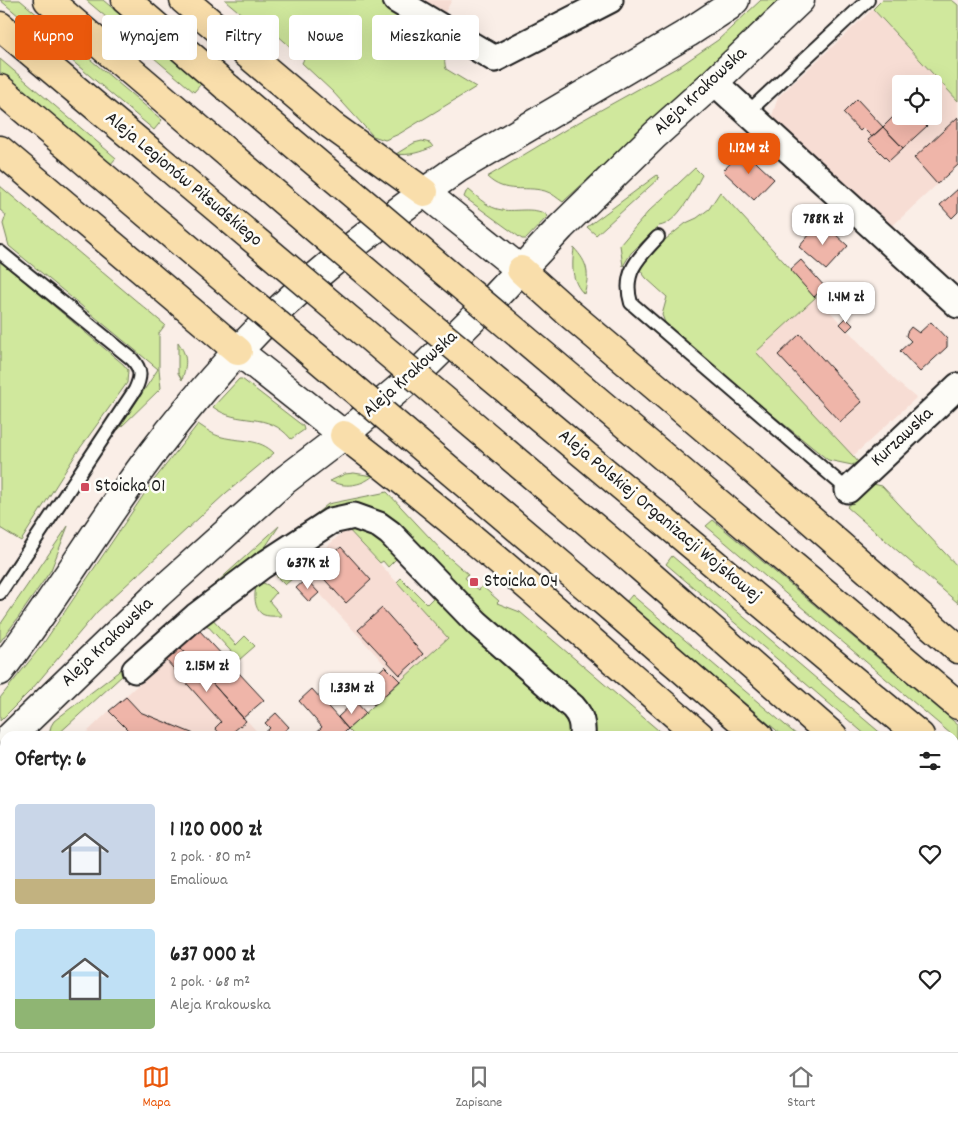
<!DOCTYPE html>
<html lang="pl">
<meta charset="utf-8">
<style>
:root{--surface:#fff;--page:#f2f2f2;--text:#222;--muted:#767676;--line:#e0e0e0;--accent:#ea580c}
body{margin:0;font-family:Dekko,sans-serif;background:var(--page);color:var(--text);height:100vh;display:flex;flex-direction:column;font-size:19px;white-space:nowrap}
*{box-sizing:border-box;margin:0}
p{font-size:16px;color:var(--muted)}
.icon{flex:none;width:28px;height:28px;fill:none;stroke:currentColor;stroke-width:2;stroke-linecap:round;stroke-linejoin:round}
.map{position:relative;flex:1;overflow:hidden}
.drawer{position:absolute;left:0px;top:731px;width:959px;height:321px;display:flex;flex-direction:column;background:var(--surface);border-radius:15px 15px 0 0;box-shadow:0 5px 20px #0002}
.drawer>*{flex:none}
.hud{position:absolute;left:15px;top:15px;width:500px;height:45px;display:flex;gap:10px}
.controls{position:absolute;left:892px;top:75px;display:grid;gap:10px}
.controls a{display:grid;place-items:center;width:50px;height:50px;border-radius:5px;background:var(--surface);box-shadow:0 5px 20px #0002;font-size:25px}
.price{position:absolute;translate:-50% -42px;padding:0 11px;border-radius:10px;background:#fff;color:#222;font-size:16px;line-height:32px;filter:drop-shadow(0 1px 2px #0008)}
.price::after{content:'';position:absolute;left:50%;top:30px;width:15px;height:11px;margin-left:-8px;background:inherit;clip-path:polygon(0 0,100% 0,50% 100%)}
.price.on{background:var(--accent);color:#fff}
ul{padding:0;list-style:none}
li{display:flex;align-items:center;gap:15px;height:125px;padding:0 15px}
li span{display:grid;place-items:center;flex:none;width:140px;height:100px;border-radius:5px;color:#555}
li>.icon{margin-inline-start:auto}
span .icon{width:60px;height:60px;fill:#fffc;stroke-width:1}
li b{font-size:21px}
h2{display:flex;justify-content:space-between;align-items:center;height:60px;padding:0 15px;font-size:21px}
.pill{padding:0 18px;border-radius:5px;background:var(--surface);box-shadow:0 5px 20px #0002;font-size:18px;line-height:45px}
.pill.on{background:var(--accent);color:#fff}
.tab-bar{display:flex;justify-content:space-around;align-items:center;height:70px;border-top:1px solid var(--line);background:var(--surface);font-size:14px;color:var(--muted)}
.tab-bar a{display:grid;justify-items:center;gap:2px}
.tab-bar .on{color:var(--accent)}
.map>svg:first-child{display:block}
.built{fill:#f7ddd4;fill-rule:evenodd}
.green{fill:#d0e89d;stroke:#76825c}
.building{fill:#efb5a9;stroke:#1c1c1c}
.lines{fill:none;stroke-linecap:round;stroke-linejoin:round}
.lane-casing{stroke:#1c1c1c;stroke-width:16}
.street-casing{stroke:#1c1c1c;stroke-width:29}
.secondary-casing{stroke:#1c1c1c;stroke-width:31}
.highway-casing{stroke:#1c1c1c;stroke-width:31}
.lane{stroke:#fdfcf7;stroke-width:12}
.street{stroke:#fdfcf7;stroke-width:25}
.secondary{stroke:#fdfcf7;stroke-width:28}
.highway{stroke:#f9deab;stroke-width:28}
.highway-bridge-casing{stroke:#1c1c1c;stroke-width:31;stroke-linecap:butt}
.highway-bridge{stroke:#f9deab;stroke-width:28}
.poi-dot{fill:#d1495b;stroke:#fdfcf7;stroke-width:2}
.labels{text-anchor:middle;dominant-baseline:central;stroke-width:5;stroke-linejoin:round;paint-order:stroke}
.street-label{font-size:19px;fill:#1c1c1c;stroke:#fdfcf7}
.poi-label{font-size:19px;fill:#1c1c1c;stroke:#fdfcf7;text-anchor:start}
</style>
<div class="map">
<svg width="958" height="1052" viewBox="0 0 958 1052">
<rect width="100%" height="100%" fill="#faeee7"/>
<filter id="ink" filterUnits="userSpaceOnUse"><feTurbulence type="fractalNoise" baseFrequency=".02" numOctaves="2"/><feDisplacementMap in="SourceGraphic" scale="10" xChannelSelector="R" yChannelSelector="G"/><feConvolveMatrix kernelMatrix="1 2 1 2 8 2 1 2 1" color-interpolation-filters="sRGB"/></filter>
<g filter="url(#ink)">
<path class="built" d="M420,0H452L444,14Z
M873,9L958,101V165L889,229L771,119L778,97ZM901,84H934V116H901Z
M816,297L897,382L916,398L853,456L756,352Z
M347,528L448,638L400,681L300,572Z
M180,647L261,736H83L109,711Z
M0,840L5,845V1048H397L398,1052H0Z"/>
<path class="green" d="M0,0H20L162,120L154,130Z
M86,0H103L201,84L194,92Z
M225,0H382L443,39C446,50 443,59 446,69L476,87L399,134L385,140L373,136L333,92L302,63L304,59L275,33L251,22Z
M761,0H781L563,202C557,198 552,193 545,191C523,185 506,195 487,177L570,127L680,66L718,40Z
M882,0H952L958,5V101L873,9Z
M0,59L116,158L110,165L0,72Z
M422,141L430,143L433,147C420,152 410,156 396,154L414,143Z
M695,168L702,175C694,190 677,224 659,226L631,253L623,266L620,245L648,212Z
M657,175L659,178L596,235L587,227Z
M0,186L165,325L159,333V369L161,388L118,430L158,369L9,246L3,224L6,215L0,210Z
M469,190C480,199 488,208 502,210C516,212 537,206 548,216L526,239H522L464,197L466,192Z
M720,192L816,297L756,352L853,456L858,462L852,465L828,460L668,330L662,315L667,297L646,278L640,270L645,256L686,223L697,218L709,209Z
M574,248C588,263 590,274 584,294C571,281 572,266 574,248Z
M0,261L123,364L128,370L127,383L78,451L21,541L0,528Z
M178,342C188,357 187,363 182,380L178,373Z
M239,379H242L303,426L304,430L291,439C267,410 239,427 213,407Z
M198,424C206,429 213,435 222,437C241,442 259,438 274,453L226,493L97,612L32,689L0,721V698L43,644L151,484Z
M354,473L373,476C361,486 344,488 330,481L345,474Z
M873,484L882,486L958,567V603L847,507Z
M387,492L445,554L468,574L465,578L479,590L482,586L499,601L497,603L520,612L665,736H594C597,726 593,716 588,707L506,639L393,524L294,532L328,504Z
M713,520L958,725V740L706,526Z
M68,526L51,570L18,618L0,642V625Z
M279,526L258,558L225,582L56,736H49L51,726L54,721L118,672Z
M345,526L364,527L397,554L396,559L388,567L383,561L380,563Z
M672,556L884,736H867L666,564Z
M288,561L293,562L301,571L285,585L277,577L276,570Z
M401,578L427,604L438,593L570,717V732L569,736H355L348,729L448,638L397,582Z
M263,583L268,585L276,593L269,601L282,616C277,616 267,617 262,614C254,609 254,594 256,587Z
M632,595L798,736H783L626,602Z
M210,616L236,645L245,636L255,646L239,660L205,623Z
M5,801V845L0,840V806Z
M954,981L958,985V1052H922L917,1048H954Z"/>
<path class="building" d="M857,99L883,127L872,137L863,128L860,131L843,113Z
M901,109V116H918L927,126L903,148L883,127Z
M958,117V165L937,184L914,158Z
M883,127L903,148L889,161L868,140Z
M743,150L774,179L754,200L723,171Z
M958,189V212L952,218L940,205Z
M821,221L848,246L826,270L799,247Z
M801,260L825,287L814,297L790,270Z
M846,318L853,325L847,331L840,324Z
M931,322L947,339V347L920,372L900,351L911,341L906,336L907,332L911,327L919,333Z
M800,334L862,402L840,422L778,355Z
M341,547L371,580L346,603L316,570Z
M306,579L319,593L309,602L296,588Z
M382,608L423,654L400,675L358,630Z
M199,630L264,700L243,718L180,647Z
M180,647L246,721L228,736H222L215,728L221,722L166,660Z
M385,666L400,681L374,705L360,690Z
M312,689L348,729L341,736H312L322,727L299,701Z
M126,697L140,712L194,734L193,736L133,735L109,711Z
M355,701L366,713L348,729L338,717Z
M276,713L289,727L281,734L283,736H261L270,728L265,723Z
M52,1048H115L110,1052H56Z
M115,1048H232L237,1052H110Z
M232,1048H276L272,1052H237Z"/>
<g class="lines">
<defs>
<path id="lane" d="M748,112L868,0
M658,237C638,258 622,273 631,303L848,490
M0,252L132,359C142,370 141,377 135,390L0,593
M0,1049L2,1052"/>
<path id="street" d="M396,0L495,59L610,0
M714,82L958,305
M848,490L958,386
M135,670L196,616L262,566L331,521L354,516L379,525L390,533L477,623L573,707C581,716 583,724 582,736
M427,1048L431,1052
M753,1048L762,1052"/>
<path id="secondary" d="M424,192L521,270
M238,351L344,435
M0,671C55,600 100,522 154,451C205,384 262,320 327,267C369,232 413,200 457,169L688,33L729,6L735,0
M11,736L158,594L285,480L344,435L422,369L495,297L561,227L655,135L714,82L800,0"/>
<path id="highway" d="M48,0L191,122
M126,0L228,88
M184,0L331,125L424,192
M0,26L154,155
M0,89L117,188
M0,150L238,351
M521,270L570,314L746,463L958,649
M344,435C467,529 582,634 700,736
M710,496L958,705
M672,528L920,736
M636,563L833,736
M599,597L759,736
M954,765L958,769
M954,839L958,842
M954,901L958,905
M954,952L958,955"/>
</defs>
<use href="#lane" class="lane-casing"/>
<use href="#street" class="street-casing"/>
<use href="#secondary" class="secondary-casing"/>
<use href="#highway" class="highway-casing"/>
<use href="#lane" class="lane"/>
<use href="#street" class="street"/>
<use href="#secondary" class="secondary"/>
<use href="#highway" class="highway"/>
<defs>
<path id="highway-bridge" d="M228,88L710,496
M191,122L397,298L672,528
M154,155L366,334L636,563
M117,188L599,597"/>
</defs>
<use href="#highway-bridge" class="highway-bridge-casing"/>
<use href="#highway-bridge" class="highway-bridge"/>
</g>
</g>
<g class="poi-dot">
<rect x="80" y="482" width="10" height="10" rx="2.5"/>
<rect x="469" y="577" width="10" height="10" rx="2.5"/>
</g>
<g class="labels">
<g class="street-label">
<text transform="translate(701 92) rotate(-43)">Aleja Krakowska</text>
<text transform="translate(183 180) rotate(40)">Aleja Legionów Piłsudskiego</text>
<text transform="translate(411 375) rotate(-42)">Aleja Krakowska</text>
<text transform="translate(903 438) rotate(-43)">Kurzawska</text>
<text transform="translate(659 517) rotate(40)">Aleja Polskiej Organizacji Wojskowej</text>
<text transform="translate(108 643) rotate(-44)">Aleja Krakowska</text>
</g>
<g class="poi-label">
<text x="95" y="487">Stoicka 01</text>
<text x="484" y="582">Stoicka 04</text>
</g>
</g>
</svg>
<div class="controls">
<a><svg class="icon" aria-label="locate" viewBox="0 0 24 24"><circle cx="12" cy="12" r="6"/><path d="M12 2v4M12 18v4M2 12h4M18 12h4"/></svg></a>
</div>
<b class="price on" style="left:749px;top:175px">1.12M zł</b>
<b class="price" style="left:823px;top:246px">788K zł</b>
<b class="price" style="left:846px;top:324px">1.4M zł</b>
<b class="price" style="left:308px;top:590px">637K zł</b>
<b class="price" style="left:207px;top:693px">2.15M zł</b>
<b class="price" style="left:352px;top:715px">1.33M zł</b>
<div class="hud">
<a class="pill on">Kupno</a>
<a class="pill">Wynajem</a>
<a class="pill">Filtry</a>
<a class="pill">Nowe</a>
<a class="pill">Mieszkanie</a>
</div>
<section class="drawer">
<h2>Oferty: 6<svg class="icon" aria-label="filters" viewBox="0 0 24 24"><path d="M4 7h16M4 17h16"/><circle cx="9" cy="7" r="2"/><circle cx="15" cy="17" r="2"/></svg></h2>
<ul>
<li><span style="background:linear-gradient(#c9d6e8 75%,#c2b280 0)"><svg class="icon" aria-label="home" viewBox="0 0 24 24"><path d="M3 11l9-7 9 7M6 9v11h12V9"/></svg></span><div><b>1 120 000 zł</b><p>2 pok. · 80 m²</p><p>Emaliowa</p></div><svg class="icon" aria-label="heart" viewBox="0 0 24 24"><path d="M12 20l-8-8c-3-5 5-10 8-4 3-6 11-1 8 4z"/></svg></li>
<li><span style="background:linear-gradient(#bfe0f5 70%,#8fb573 0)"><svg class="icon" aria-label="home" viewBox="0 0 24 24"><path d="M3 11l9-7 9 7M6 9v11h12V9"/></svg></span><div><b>637 000 zł</b><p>2 pok. · 68 m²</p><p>Aleja Krakowska</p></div><svg class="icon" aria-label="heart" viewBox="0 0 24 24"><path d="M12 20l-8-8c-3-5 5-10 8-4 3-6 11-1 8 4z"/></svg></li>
</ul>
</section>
</div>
<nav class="tab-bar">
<a class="on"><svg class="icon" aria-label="map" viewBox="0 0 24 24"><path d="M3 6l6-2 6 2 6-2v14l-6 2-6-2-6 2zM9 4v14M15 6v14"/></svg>Mapa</a>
<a><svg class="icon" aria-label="saved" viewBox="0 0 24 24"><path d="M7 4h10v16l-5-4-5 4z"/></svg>Zapisane</a>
<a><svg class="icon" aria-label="home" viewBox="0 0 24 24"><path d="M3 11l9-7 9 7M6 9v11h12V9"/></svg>Start</a>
</nav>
